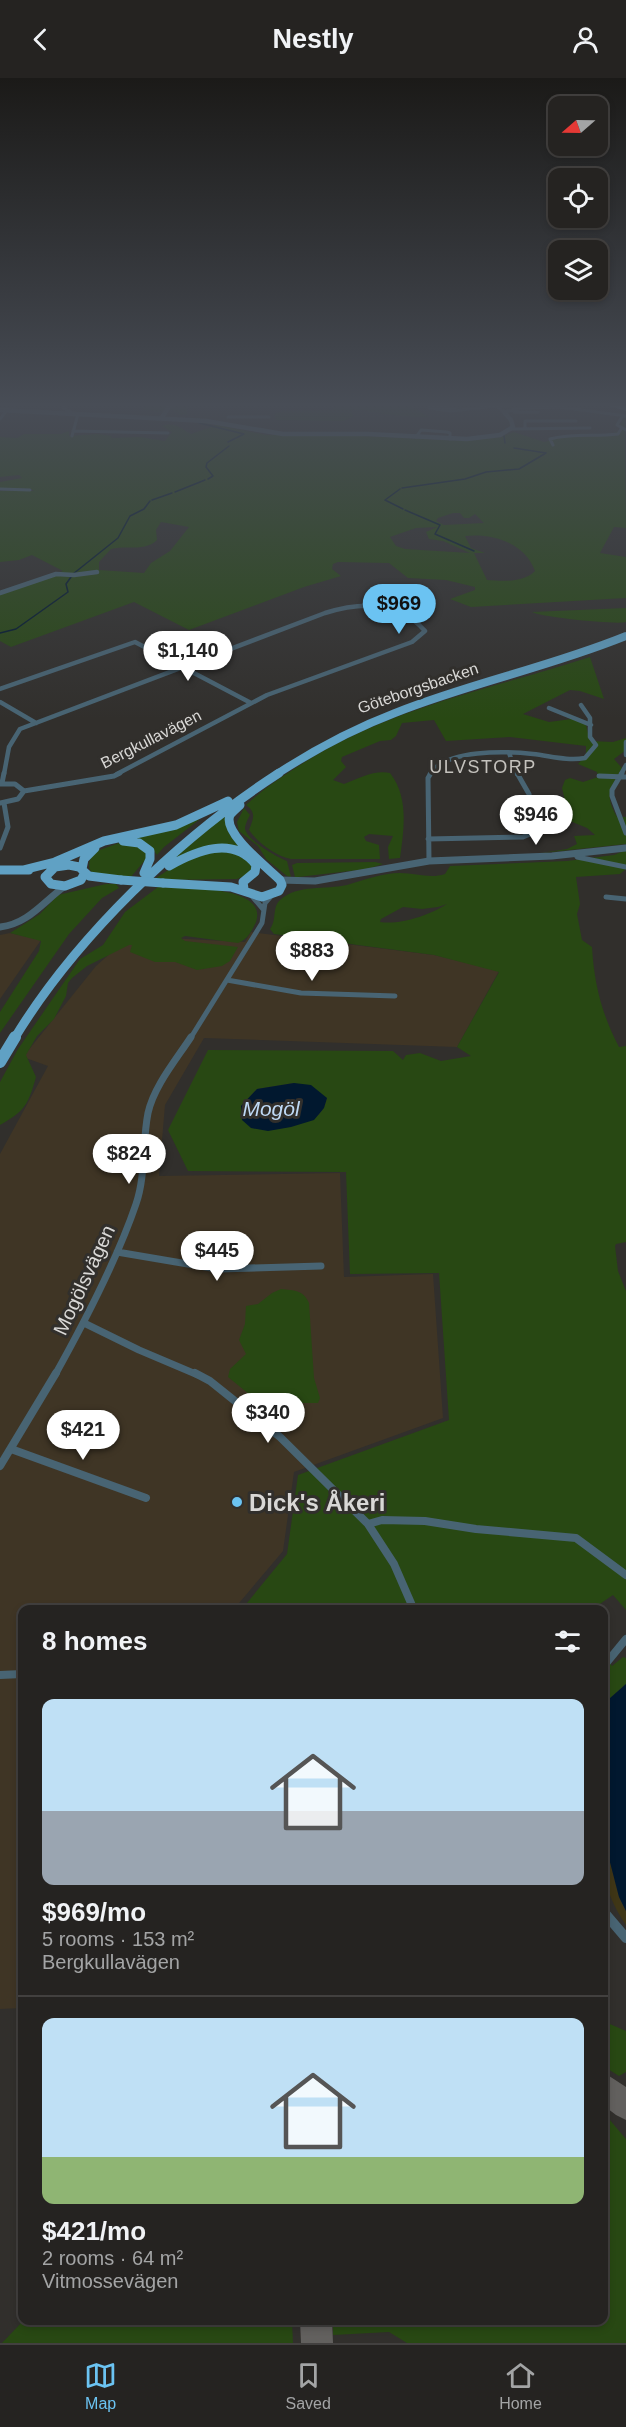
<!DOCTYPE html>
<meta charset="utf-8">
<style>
:root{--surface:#252321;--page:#312f2e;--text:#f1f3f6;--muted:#a3a4a5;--line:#42403f;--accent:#6bc3f2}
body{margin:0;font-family:Helvetica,sans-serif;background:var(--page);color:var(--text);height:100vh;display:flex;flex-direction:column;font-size:22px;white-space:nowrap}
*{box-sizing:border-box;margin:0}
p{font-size:20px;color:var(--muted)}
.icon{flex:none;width:33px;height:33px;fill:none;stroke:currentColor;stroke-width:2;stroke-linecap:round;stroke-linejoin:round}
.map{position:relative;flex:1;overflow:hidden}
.side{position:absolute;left:18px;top:1527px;width:590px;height:720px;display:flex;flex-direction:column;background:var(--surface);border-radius:12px;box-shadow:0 3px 9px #0003,0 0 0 2px var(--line)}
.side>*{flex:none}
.needle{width:39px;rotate:250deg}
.controls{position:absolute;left:548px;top:18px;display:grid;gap:12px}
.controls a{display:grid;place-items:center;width:60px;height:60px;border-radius:12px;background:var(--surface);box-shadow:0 3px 9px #0003,0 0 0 2px var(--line);font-size:30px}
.price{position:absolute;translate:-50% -51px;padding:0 14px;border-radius:21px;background:#fff;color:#222;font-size:20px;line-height:39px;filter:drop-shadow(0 2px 3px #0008)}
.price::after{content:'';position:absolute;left:50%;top:36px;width:18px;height:14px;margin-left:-9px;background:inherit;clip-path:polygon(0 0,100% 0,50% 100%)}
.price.on{background:var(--accent);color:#111}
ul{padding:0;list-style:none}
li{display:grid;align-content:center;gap:12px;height:318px;padding:0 24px}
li+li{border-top:2px solid var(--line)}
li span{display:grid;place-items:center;height:186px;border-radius:12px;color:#555}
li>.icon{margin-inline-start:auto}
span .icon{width:108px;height:108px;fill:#fffc;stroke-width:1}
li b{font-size:26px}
h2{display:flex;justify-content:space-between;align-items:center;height:72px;padding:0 24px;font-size:26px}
header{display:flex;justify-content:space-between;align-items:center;height:78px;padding:0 24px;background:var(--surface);font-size:27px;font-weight:700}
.dock{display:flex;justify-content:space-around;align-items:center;height:84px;border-top:2px solid var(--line);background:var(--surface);font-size:16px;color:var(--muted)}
.dock a{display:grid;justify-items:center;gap:3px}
.dock .on{color:var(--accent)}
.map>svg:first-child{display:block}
.industrial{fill:#3f3525}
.green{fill:#284813;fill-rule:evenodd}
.sand{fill:#3f3616}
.water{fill:#01182f}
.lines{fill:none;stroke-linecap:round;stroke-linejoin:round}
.stream{stroke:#01182f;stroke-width:1.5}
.taxiway{fill:#62605e;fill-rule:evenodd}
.minor-far5{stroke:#486473;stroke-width:3}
.minor-far4{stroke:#486473;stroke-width:4.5}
.minor-far3{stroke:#486473;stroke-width:5}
.minor-far2{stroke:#486473;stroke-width:7}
.minor-far1{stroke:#486473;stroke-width:8}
.minor{stroke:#486473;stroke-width:10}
.tertiary-far1{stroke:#486473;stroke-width:4.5}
.tertiary{stroke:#486473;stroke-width:7}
.trunk-far3{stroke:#60a1c4;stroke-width:6}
.trunk-far2{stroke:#60a1c4;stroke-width:8}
.trunk-far1{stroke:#60a1c4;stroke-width:9}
.trunk{stroke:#60a1c4;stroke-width:12}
.trunk-bridge{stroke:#60a1c4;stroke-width:9}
.poi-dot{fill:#6bc3f2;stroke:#312f2c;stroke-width:2}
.labels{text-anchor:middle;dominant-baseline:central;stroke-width:6;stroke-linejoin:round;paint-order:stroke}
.far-street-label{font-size:16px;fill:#d9d8d6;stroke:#312f2c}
.far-neighbourhood-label{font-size:18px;letter-spacing:1.5px;fill:#c4c2bd;stroke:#312f2c}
.street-label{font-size:20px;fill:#d9d8d6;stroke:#312f2c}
.water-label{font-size:21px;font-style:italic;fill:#bfdaf6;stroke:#312f2c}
.near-poi-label{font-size:24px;font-weight:bold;fill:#d9d8d6;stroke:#312f2c;text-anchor:start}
</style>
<header><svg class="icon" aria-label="back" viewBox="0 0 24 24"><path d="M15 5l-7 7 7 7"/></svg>Nestly<svg class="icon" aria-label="person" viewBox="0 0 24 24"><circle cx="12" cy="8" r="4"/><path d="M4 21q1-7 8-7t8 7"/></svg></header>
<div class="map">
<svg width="626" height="2265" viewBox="0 0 626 2265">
<rect width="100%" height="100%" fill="#312f2c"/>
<path class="industrial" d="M251,854L434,877L499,893L457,969L204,960L165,1027L159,1098L340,1095L344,1199L433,1196L443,1340L294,1394L283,1473L234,1531L22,1532V1930L0,1931V1076L48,988L23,979L96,888L113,873L137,863L168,860L245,864Z
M10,855L41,862L0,921V857Z"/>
<path class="green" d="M130,324H193V327L187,329V336L181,337L172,332L158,334L143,331L144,328Z
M346,324H419L411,325L409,327L429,339L400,338L353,331L351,334L354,338L344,343L276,342L274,336L282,333L333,332L334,325Z
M625,339L626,450L614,449L600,475L626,479V520L471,529L450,521L475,512V509L446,502L408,500L389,485L338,484L333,486L332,491L341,498L304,509L189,552L134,524L11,569L0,563V516L63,493L32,477L19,482L0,484V413H34L31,411L0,410V404L22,400L19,397L0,399V359L17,360L24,356H61L69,353V358L98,356L112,358L111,360L140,359L165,363L172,354L162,348C176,343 181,351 191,356L217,347L266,357H343L464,363L501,359L514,354L544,364L564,359L605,358L624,351L619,348ZM453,435H460L464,440H469L475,436L484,445L444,447L436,443L438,440ZM161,444L189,449L170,473L151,485L144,495L99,492V484L111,471C126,467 145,474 157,462L156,452ZM437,449L426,454L429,461L443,463L470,475L405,471L396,468L390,459L416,450ZM465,458C493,455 525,465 535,493C523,505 503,503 487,502L474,475H485L471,470Z
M626,530V544C618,547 539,539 532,534Z
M590,579L604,621L580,613L570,612L523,636L549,644L579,640L585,643L590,663L613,664L626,660V672L614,681L622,690C610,711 604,716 617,739H626V766L541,775L567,771L577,766L574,758L595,757L587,750L570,743L562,710L565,702L570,700L583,704L598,699L597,694L578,686L586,677V668L510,659L446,663L434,642L402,645L396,658L391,662L380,663L342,679L341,683L346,689L333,702L344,706C360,700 374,692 390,695C409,719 404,751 400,780L389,781L388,769L393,758L369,756L364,759L366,763L379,767L380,781H291C276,778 258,765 249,752C253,741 257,735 246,727C261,713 277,702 294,691C388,629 486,613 590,579Z
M244,730L250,737C248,741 245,746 245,751C248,763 277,779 287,783L291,799L287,798L266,781L258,768L239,753L237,744Z
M228,735C222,754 233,761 246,773L231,769L167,786Z
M200,741L164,769L157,777L150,767L128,760Z
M119,765L138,768L146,775V781L130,800C111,799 76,803 94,774Z
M626,772V791L620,796L576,799L580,826L577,836L582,862L592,869C594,905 602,937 619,969L626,968V1164L616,1166L615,1168L618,1193L626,1213V1532L613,1517L591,1532L242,1531L287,1476L298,1397L449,1342L439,1195L350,1196L346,1094L188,1093L168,1052L208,972L393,973L403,982L406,977L420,975L441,983L471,978L457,969L499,894L434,877L274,856L270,851C277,842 272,829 280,822C298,806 325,812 347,807C364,802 382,795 400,795C416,795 430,801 445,796L450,788L567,783L614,777ZM447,826C430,837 401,847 380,844L381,841L403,829L422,831L438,829ZM294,1005L327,1020C323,1034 318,1041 303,1044L241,1028L257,1011Z
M207,773L237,774L253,788L249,796L237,801L153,802L185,781Z
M375,784L383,786L367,791L298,799H295L292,787L297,785Z
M106,806H116L119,810L102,820L69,856L0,955V934L39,873L41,863L10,855L40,836L58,817Z
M158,809C178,810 269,806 256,844C252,853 247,862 238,865L185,858L181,860L185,863L238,869L230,883L222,888L197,892L175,884H155L130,874L132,867H129L87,888L72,900L68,905L66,918L54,941L37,958L26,977L36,999C28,1027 25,1033 0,1047V1004L18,971L80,881L103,867L125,834Z
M281,1211C294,1213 303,1211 309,1225L314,1300L320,1320L318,1325H272L255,1321L228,1299L230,1291L246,1276L239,1262L245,1246L246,1228L258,1226L272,1215Z
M603,1575L612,1588L623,1579L626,1580V1606L609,1621L603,1630Z
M603,1943L626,1953V1994L619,1998L603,1988Z
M603,2034L626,2061V2265H407L389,2254L333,2257V2243L603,2242Z
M23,2243H292L293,2265H2Z"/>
<path class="sand" d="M603,1757L619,1819L626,1833V1847C604,1814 603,1796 603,1757Z"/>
<path class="water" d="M294,1005L311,1007L327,1020L324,1030L314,1042L291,1049L268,1053L251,1050L242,1042L241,1028L257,1011Z
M626,1606V1833L619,1819L603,1757V1631L609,1621Z"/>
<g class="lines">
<path class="stream" d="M199,345L244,356L228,364
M504,358L505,365
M208,401L213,398L206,389L207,385L229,368
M402,410L465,401L486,394L519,391L546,375L514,370
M400,411L385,422L403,431
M175,414L205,402
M152,422L172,415
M405,432L440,447L435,456L474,473
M73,496L118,460L130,438L144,431L150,423
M0,555L16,551L68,514L66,506L71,499"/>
<path class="taxiway" d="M603,1994L626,2009V2042L616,2037L603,2027Z
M300,2242H332L333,2265H301Z"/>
<path class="minor-far5" d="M70,324L63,330L75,336
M537,324L496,328L504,334L521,330L560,329L626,338
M455,331L439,328L429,330L451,333L496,328
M514,334H538
M623,337L617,347L626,352
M228,339H269
M0,341L7,332
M511,351L590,350
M525,351V343H576
M73,353L168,355
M72,358L78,336
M416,359L421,352L447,354L450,355V361
M553,367L550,361C572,355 595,359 618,356L621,351
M0,411L30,412"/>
<path class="minor-far4" d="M0,515L56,496L74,497L97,494
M0,611L135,564L251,625
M0,624L36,645
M549,630L591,647
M626,664V677
M509,675L517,696
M4,696L9,669L20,651L325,535C360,524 398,522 425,553L412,564L267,617L117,696
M430,696C445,671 507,673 533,676C551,678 567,683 585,680L596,667L590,659V640L581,627
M621,696L626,687"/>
<path class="minor-far3" d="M622,695L612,712V718L626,755
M599,698L626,699
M2,705L4,695
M0,706H15L24,713L18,721L0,725
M24,713L114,698L120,695
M428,761L523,759L535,754L529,716L517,695
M0,770L8,749L4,725
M576,776L577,779L626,789
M429,783L428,700L431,695
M251,817L263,831
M606,819L626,821
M227,902L301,915L395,918
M190,961L262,845L265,825L272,817"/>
<path class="minor-far2" d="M117,1174L217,1191L321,1188
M84,1245L139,1272L198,1297
M55,1297C84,1245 117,1182 136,1126C146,1097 142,1065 148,1035C154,1008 176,982 191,959"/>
<path class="minor-far1" d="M195,1295L210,1303L280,1359L368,1446L394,1486L414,1532
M11,1371L146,1420
M0,1388L56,1295
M368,1446L382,1442L425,1443L476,1451L576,1460L626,1497
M603,1589L626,1561
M0,1597L22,1596"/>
<path class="minor" d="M603,1833L626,1860"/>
<path class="tertiary-far1" d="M0,332L206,343L283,356H368L467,361L500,357L513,349L511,342L504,334
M161,341L172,324"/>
<path class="tertiary" d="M280,802L315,803L429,783L552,778L626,770
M0,849C28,846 43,824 65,808"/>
<path class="trunk-far3" d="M607,324L626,330"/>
<path class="trunk-far2" d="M277,696C314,672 353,651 395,635C470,605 550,589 626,558"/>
<path class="trunk-far1" d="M123,763L139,765L150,773V781L144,795
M169,788C196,773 233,757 256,787L255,794L243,804L244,811
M82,791L84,781L95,770
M0,792H29
M23,792L55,784L104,763L176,747L228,723
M45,799L55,789L69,787L79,789L89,798L121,802
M45,799L51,806L65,808L81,802L84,796
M163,805L231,809L262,819L279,813L282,807L280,802C268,790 222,755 230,737C232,734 237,730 240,727
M14,961C75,860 180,759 279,695"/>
<path class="trunk" d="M0,984L15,959"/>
<path class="trunk-bridge" d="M121,802L163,805"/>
</g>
<linearGradient id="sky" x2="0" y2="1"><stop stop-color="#1b1a18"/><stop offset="0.51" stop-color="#484d56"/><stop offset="1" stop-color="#484d56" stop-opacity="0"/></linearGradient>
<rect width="626" height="641" fill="url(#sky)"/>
<circle class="poi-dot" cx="237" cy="1424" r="6"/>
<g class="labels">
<g class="far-street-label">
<text transform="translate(418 610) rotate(-19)">Göteborgsbacken</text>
<text transform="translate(151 661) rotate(-27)">Bergkullavägen</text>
</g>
<g class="far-neighbourhood-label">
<text x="483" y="689">ULVSTORP</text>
</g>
<g class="street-label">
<text transform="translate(84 1202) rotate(-65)">Mogölsvägen</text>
</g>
<g class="water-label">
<text x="271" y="1030">Mogöl</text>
</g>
<g class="near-poi-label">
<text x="249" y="1424">Dick's Åkeri</text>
</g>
</g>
</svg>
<div class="controls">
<a><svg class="needle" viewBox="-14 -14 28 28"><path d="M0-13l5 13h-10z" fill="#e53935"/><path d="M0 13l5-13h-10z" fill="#a3a4a5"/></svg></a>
<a><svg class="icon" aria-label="locate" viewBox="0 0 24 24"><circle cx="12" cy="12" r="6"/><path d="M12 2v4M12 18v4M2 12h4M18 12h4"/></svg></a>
<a><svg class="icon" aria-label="layers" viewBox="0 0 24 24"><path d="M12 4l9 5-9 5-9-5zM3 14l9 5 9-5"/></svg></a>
</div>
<b class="price on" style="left:399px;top:557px">$969</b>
<b class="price" style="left:188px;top:604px">$1,140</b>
<b class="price" style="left:536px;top:768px">$946</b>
<b class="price" style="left:312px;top:904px">$883</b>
<b class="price" style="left:129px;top:1107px">$824</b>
<b class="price" style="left:217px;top:1204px">$445</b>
<b class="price" style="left:268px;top:1366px">$340</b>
<b class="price" style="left:83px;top:1383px">$421</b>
<section class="side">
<h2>8 homes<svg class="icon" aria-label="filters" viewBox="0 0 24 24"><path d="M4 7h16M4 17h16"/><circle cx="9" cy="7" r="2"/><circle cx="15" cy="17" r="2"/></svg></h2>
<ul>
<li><span style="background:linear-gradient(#bfe0f5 60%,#9aa5b1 0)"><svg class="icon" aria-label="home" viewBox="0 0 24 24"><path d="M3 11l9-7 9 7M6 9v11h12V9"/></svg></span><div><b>$969/mo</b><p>5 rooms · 153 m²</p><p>Bergkullavägen</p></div></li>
<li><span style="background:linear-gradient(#bfe0f5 75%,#8fb573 0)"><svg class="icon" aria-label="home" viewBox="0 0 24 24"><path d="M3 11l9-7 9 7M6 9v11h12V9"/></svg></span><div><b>$421/mo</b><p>2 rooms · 64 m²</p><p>Vitmossevägen</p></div></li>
</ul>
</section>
</div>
<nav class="dock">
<a class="on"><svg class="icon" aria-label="map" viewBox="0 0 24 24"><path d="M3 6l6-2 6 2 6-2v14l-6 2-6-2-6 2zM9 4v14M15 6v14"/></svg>Map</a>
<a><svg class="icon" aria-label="saved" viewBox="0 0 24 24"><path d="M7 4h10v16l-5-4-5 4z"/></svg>Saved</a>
<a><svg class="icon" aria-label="home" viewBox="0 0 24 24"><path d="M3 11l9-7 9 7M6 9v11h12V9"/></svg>Home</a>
</nav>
